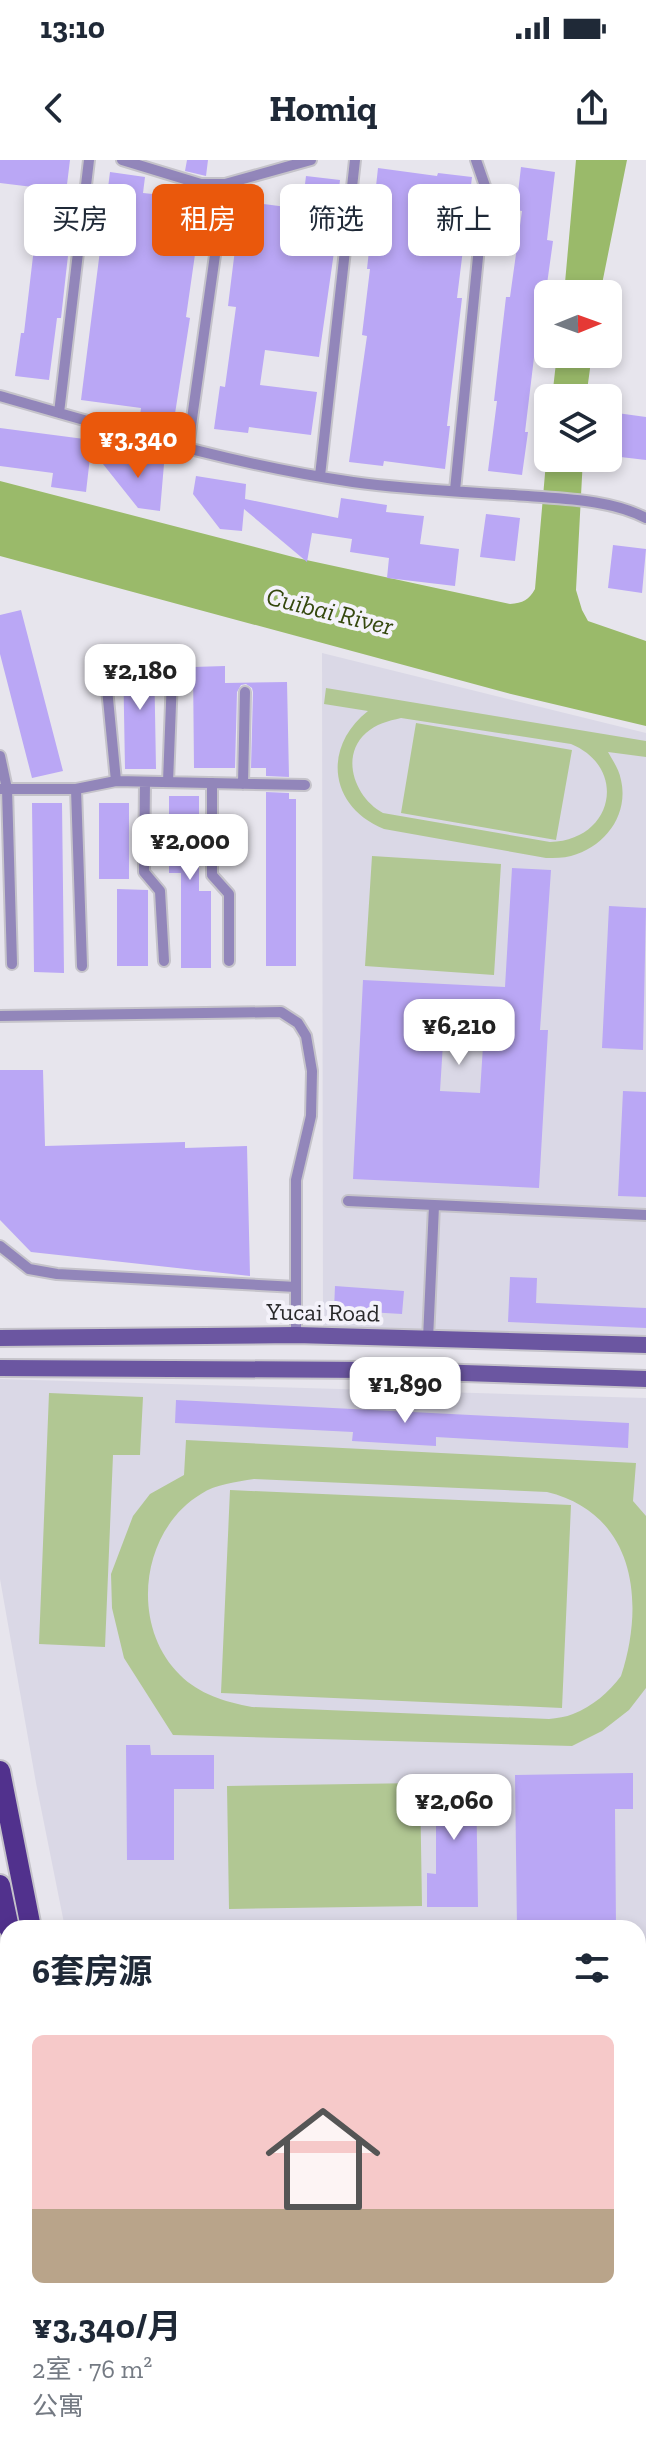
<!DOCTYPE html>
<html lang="zh">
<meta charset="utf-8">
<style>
:root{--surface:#fff;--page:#f2f2f3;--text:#1f2937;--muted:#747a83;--line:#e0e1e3;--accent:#ea580c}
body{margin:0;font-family:"Zilla Slab","Noto Sans SC",serif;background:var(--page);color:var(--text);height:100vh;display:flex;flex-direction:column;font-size:30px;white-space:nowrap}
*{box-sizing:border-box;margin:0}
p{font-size:26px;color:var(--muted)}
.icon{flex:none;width:44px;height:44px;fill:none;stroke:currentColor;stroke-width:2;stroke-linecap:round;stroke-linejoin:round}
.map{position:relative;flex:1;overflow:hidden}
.drawer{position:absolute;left:0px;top:1760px;width:646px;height:538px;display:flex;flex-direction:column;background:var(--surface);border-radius:24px 24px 0 0;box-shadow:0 4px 12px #0003}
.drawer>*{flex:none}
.hud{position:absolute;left:24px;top:24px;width:598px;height:72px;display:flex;gap:16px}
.needle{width:52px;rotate:89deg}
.buttons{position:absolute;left:534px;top:120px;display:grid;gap:16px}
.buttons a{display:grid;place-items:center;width:88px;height:88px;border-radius:12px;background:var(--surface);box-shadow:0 4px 12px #0003;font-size:40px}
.price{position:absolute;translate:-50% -68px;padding:0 18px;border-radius:16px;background:#fff;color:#222;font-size:26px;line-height:52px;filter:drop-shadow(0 2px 4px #0008)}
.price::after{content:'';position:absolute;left:50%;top:48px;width:24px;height:18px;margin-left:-12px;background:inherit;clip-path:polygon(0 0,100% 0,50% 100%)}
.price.on{background:var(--accent);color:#fff}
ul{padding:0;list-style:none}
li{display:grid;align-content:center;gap:16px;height:424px;padding:0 32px}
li+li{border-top:2px solid var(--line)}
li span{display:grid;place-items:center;height:248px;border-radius:12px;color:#555}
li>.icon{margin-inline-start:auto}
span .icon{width:144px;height:144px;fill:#fffc;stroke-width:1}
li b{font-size:34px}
h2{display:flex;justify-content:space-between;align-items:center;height:96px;padding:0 32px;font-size:34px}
.tag{padding:0 28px;border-radius:12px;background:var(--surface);box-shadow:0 4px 12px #0003;font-size:28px;line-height:72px}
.tag.on{background:var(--accent);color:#fff}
.status{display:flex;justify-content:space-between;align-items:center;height:56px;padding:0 40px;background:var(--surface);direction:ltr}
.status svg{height:22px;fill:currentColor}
header{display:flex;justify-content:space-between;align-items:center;height:104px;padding:0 32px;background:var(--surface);font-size:36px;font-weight:700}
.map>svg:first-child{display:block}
.built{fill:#dad8e6}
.green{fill:#b1c793;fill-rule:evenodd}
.water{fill:#9aba6a}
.building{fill:#baa7f5;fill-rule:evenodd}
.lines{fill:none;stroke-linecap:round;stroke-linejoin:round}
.service-casing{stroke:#c5c3ca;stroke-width:14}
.tertiary-casing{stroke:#c5c3ca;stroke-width:20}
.secondary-casing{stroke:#c5c3ca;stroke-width:20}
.primary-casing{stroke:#c5c3ca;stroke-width:24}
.service{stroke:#9286ba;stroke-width:10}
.tertiary{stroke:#9286ba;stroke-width:16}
.secondary{stroke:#6b56a1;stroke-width:16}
.primary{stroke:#51318d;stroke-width:20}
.labels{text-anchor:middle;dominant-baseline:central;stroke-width:8;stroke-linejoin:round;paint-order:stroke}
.street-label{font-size:24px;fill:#28282a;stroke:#f4f2fa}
.water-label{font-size:26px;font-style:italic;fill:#35480e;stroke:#f4f2fa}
</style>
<div class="status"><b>13:10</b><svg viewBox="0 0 49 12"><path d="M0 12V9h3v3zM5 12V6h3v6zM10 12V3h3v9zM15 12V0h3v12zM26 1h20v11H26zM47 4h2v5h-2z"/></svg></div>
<header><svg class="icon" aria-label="back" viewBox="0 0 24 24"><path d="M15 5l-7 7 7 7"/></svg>Homiq<svg class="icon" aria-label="share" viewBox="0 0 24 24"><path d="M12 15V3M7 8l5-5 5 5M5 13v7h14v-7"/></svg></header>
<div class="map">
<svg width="646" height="2297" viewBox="0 0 646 2297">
<rect width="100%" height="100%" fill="#e7e5ed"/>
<path class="built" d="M322,493L646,573V1179L323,1167Z
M0,1219L646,1238V2121L638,2122V1768H65L36,1623L0,1419Z"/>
<path class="green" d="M326,528L646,581V597L608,592C613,601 619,609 621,620C629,655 605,687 571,696C563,698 555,698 546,698L384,669C329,647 322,587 368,551L324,544ZM401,558L571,584C629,608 613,681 550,682L383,653C356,639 339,597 366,573C376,564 388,561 401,558Z
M416,563L572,590L556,680L401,653Z
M372,696L501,704L494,815L365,806Z
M49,1233L143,1237L140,1295H113L105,1487L39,1484Z
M186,1280L636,1303L633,1341L646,1356V1528L629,1550L602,1571L572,1586L173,1575L124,1498L112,1448L111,1414L133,1356L150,1334L184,1315ZM254,1319L547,1332C634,1353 646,1440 621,1516C609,1532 592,1547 573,1554C566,1557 557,1558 549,1559L252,1547C225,1542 199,1534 180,1515C129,1465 141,1370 201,1334C216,1324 236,1322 254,1319Z
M230,1330L571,1345L562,1548L221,1533Z
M420,1623L422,1746L229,1749L227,1626Z"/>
<path class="water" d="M576,0H627L600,134H564Z
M557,194H592L586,238H552Z
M548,279V298H583L576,430L582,450L588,461L646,481V566L511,534L0,396V321L297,398L510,444C523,443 529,440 535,429Z"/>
<path class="building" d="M0,0H70L64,49L73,51L61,158H57L49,220L15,216L21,173H24L41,28L0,23Z
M187,0H208L206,16L185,11Z
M521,7L555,12L547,80L553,81L547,124L543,123L525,272H528L522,315L488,311L497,241H494L501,180L506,137H510L522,51L516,50Z
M378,8L437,16L438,13L472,17L457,138H462L447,266H450L445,309L384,301L383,306L349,302L367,176L362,175L370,109H367Z
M110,12L145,17L143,33L182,37L183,27L204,32L186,157L190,158L174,260L140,255L141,248L81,240Z
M306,16L340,20L332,85H335L319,197L265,190L260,225L317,232L311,275L249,267L248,273L214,269L220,226L225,227L236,147L228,146L241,41L302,49Z
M617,253L646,257V300L612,296Z
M0,268L92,280L86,332L51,327L53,313L0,306Z
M95,294L164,304L160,351L138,348Z
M196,316L246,324L245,339L338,358L341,338L387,345L386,352L424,356L420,384L459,389L455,426L387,418L389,398L350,392L352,379L312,373L307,402L244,349L242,371L220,369L193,334Z
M486,354L520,358L515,401L480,397Z
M613,385L646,389L642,433L608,428Z
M21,450L63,611L32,618L0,494V455Z
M123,495H154L156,609H125Z
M225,506V523L287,522L289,617L266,616V608H251L253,532L252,528L246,524L241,525L237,532L235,608H194L193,507Z
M266,632L289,633V639H296V806H266Z
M169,636H199V731H211V808H181V713H169Z
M32,643H62L64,813L34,812Z
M99,643H129V719H99Z
M512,708L551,710L540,870H548L539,1028L353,1019L363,820L505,827ZM444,867L484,870L480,933L440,931Z
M117,729L148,730V806H117Z
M609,746L646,748L643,890L602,888Z
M0,910H43L45,986L185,982V988L247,986L250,1116L31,1092L0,1060Z
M623,931L646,932V1037L618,1036Z
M510,1117L537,1118L536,1143L646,1148V1168L508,1162Z
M335,1126L404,1131L402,1154L334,1150Z
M176,1240L629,1263L628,1288L436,1277V1286L352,1281L353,1272L175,1263Z
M126,1585H150L151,1595H214V1629H174V1700H127Z
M633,1613V1649H615L616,1767L517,1768L515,1615Z
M426,1616H476L478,1747H427V1713L436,1714V1648L426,1649Z"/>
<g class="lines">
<defs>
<path id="service" d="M122,0L201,24H225L311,0
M0,236C116,269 233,305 353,322C410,330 470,332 528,336C567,339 611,340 646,358
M59,253L89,0
M188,287L225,24
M320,316L355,0
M455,330L485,26L476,0
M105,508L116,621
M0,596L7,629L12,804
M145,622L144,712L160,731L164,801
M168,622L172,518
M212,623V715L229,734V801
M243,624L245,532
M0,629H76L116,621L305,625
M76,629L82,806
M0,856L281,852L298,863L306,876L312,911L311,956L296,1020V1175
M348,1041L646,1055
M0,1086L29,1109L57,1114L296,1127
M428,1179L434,1046
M638,1815H643"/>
<path id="tertiary" d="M638,2152L646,2151
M0,2170H8"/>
<path id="secondary" d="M0,1178L296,1175L646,1185
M0,1208L371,1210L646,1219"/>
<path id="primary" d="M0,1611L31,1768
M0,1725L9,1768
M0,1880L8,1905
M0,2013L8,2039
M90,2290L93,2297
M131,2290L134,2297
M162,2290L164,2297
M186,2290L188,2297"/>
</defs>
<use href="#service" class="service-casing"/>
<use href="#tertiary" class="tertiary-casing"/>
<use href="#secondary" class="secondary-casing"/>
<use href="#primary" class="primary-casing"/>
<use href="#service" class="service"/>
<use href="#tertiary" class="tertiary"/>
<use href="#secondary" class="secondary"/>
<use href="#primary" class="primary"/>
</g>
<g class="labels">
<g class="street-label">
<text transform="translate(323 1152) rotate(1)">Yucai Road</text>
</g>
<g class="water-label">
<text transform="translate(330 451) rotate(14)">Cuibai River</text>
</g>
</g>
</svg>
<div class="buttons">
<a><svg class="needle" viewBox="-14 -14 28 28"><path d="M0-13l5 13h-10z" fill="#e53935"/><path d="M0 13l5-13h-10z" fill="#747a83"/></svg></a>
<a><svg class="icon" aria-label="layers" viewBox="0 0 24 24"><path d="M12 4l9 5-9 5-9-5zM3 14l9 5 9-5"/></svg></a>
</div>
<b class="price on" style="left:138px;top:320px">¥3,340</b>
<b class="price" style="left:140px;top:552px">¥2,180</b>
<b class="price" style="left:190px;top:722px">¥2,000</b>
<b class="price" style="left:459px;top:907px">¥6,210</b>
<b class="price" style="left:405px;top:1265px">¥1,890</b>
<b class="price" style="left:454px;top:1682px">¥2,060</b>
<div class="hud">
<a class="tag">买房</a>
<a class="tag on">租房</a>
<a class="tag">筛选</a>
<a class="tag">新上</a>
</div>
<section class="drawer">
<h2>6套房源<svg class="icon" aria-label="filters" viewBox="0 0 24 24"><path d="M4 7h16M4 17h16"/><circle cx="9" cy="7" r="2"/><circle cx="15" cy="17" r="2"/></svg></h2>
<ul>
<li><span style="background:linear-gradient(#f6c9c9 70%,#b9a48a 0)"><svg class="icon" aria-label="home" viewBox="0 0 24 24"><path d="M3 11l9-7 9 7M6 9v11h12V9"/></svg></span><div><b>¥3,340/月</b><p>2室 · 76 m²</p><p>公寓</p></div></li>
</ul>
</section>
</div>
